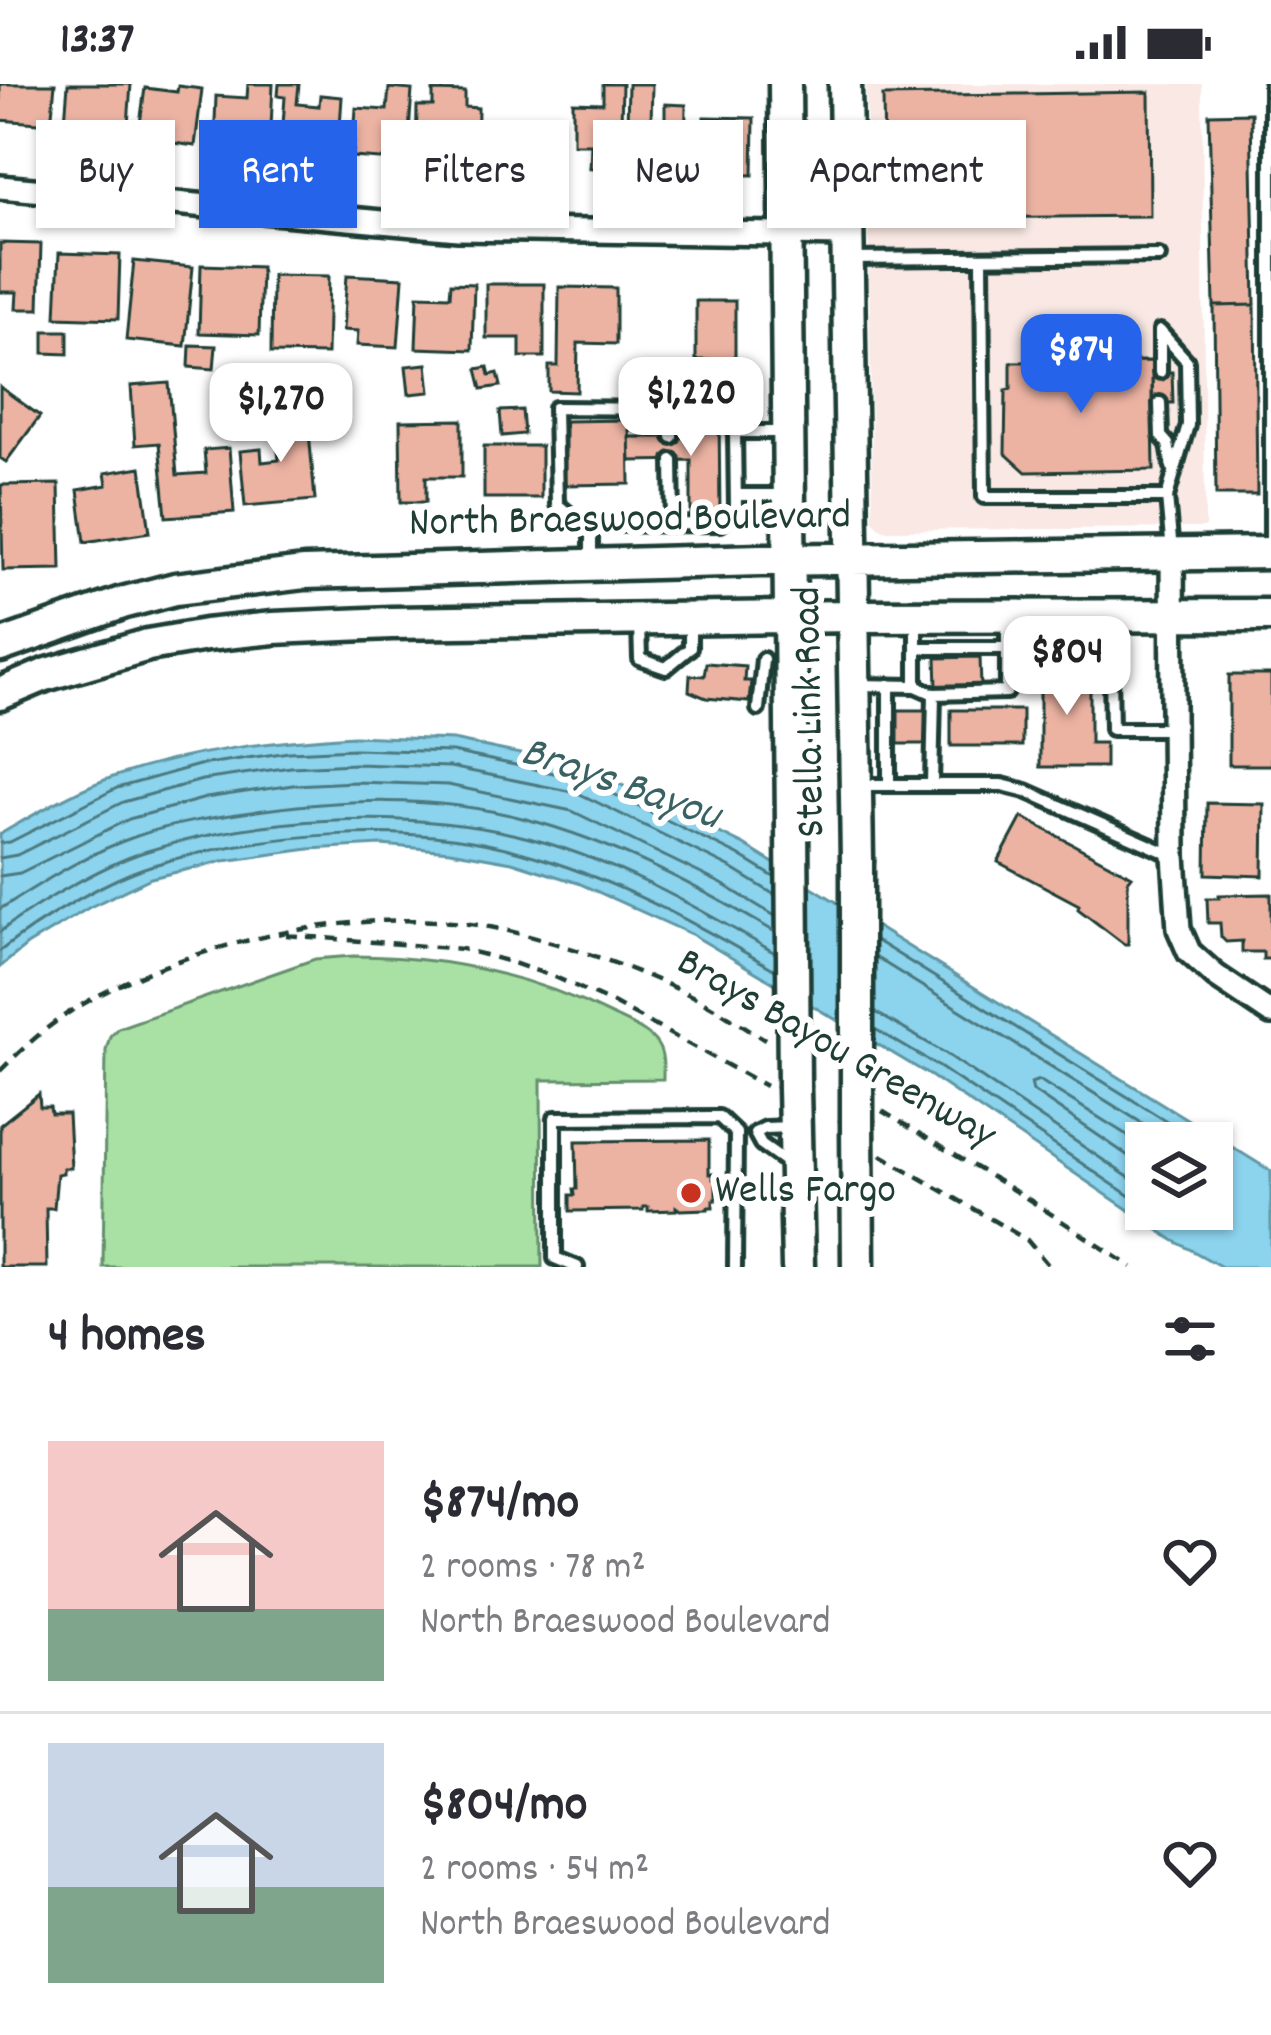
<!DOCTYPE html>
<meta charset="utf-8">
<style>
:root{--surface:#fff;--page:#f7f7f7;--text:#2b2b33;--muted:#7c7c81;--line:#e1e1e2;--accent:#2563eb}
body{margin:0;font-family:Dekko,sans-serif;background:var(--page);color:var(--text);height:100vh;display:flex;flex-direction:column;font-size:45px;white-space:nowrap}
*{box-sizing:border-box;margin:0}
p{font-size:39px;color:var(--muted)}
.icon{flex:none;width:66px;height:66px;fill:none;stroke:currentColor;stroke-width:2;stroke-linecap:round;stroke-linejoin:round}
.map{position:relative;height:1183px;overflow:hidden}
.panel{display:flex;flex-direction:column;background:var(--surface);flex:1}
.panel>*{flex:none}
.guide{position:absolute;left:36px;top:36px;width:1200px;height:108px;display:flex;gap:24px}
.buttons{position:absolute;left:1125px;top:1038px;display:grid;gap:24px}
.buttons a{display:grid;place-items:center;width:108px;height:108px;border-radius:0px;background:var(--surface);box-shadow:0 3px 9px #0004;font-size:60px}
.price{position:absolute;translate:-50% -102px;padding:0 27px;border-radius:24px;background:#fff;color:#222;font-size:39px;line-height:78px;filter:drop-shadow(0 3px 6px #0008)}
.price::after{content:'';position:absolute;left:50%;top:72px;width:36px;height:27px;margin-left:-18px;background:inherit;clip-path:polygon(0 0,100% 0,50% 100%)}
.price.on{background:var(--accent);color:#fff}
ul{padding:0;list-style:none}
li{display:flex;align-items:center;gap:36px;height:300px;padding:0 48px}
li+li{border-top:3px solid var(--line)}
li span{display:grid;place-items:center;flex:none;width:336px;height:240px;border-radius:0px;color:#555}
li>.icon{margin-inline-start:auto}
span .icon{width:144px;height:144px;fill:#fffc;stroke-width:1}
li b{font-size:51px}
h2{display:flex;justify-content:space-between;align-items:center;height:144px;padding:0 48px;font-size:51px}
.chip{padding:0 42px;border-radius:0px;background:var(--surface);box-shadow:0 3px 9px #0004;font-size:42px;line-height:108px}
.chip.on{background:var(--accent);color:#fff}
.status{display:flex;justify-content:space-between;align-items:center;height:84px;padding:0 60px;background:var(--surface);direction:ltr}
.status svg{height:33px;fill:currentColor}
.map>svg:first-child{display:block}
.built{fill:#f9e8e3}
.green{fill:#a9e1a5;stroke:#648f6c;stroke-width:3}
.water{fill:#8cd3ee;stroke:#6097a4;stroke-width:3;fill-rule:evenodd}
.lines{fill:none;stroke-linecap:round;stroke-linejoin:round}
.shore{stroke:#4b797e;stroke-width:3}
.building{fill:#ecb3a3;stroke:#1f3d34;stroke-width:3}
.service-casing{stroke:#1f3d34;stroke-width:20}
.minor-casing{stroke:#1f3d34;stroke-width:30}
.secondary-casing{stroke:#1f3d34;stroke-width:39}
.path{stroke:#1f3d34;stroke-width:4.5;stroke-dasharray:12 9;stroke-linecap:butt}
.service{stroke:#fff;stroke-width:10}
.minor{stroke:#fff;stroke-width:21}
.secondary{stroke:#fff;stroke-width:30}
.secondary-bridge-casing{stroke:#1f3d34;stroke-width:39;stroke-linecap:butt}
.secondary-bridge{stroke:#fff;stroke-width:30}
.poi-dot{fill:#c8321e;stroke:#fff;stroke-width:4.5}
.labels{text-anchor:middle;dominant-baseline:central;stroke-width:12;stroke-linejoin:round;paint-order:stroke}
.street-label{font-size:42px;fill:#1f3d34;stroke:#fff}
.poi-label{font-size:42px;fill:#1f3d34;stroke:#fff;text-anchor:start}
.water-label{font-size:45px;font-style:italic;fill:#3a6262;stroke:#fff}
</style>
<div class="status"><b>13:37</b><svg viewBox="0 0 49 12"><path d="M0 12V9h3v3zM5 12V6h3v6zM10 12V3h3v9zM15 12V0h3v12zM26 1h20v11H26zM47 4h2v5h-2z"/></svg></div>
<div class="map">
<svg width="1271" height="1183" viewBox="0 0 1271 1183">
<rect width="100%" height="100%" fill="#fff"/>
<filter id="ink" filterUnits="userSpaceOnUse"><feTurbulence type="fractalNoise" baseFrequency=".00833" numOctaves="2"/><feDisplacementMap in="SourceGraphic" scale="24" xChannelSelector="R" yChannelSelector="G"/><feConvolveMatrix kernelMatrix="1 2 1 2 8 2 1 2 1" color-interpolation-filters="sRGB"/></filter>
<g filter="url(#ink)">
<path class="built" d="M866,0H1202L1205,444L883,446L873,436Z"/>
<path class="green" d="M353,872C444,872 529,890 611,931C625,938 649,947 657,960C664,970 663,983 663,995L541,996L542,1183H103L106,966L110,952L118,944L315,875Z"/>
<path class="water" d="M354,652L453,656L587,684L744,761L1271,1087V1183H1222L1173,1156L931,992L693,851L578,799L512,778L450,767L381,761L309,765L224,777L151,794L90,823L27,861L0,883V750C37,729 76,705 116,692C193,666 273,657 354,652ZM1146,1059H1212V1125H1146Z"/>
<g class="lines">
<path class="shore" d="M0,759L10,758L117,704L199,681L289,668L354,665L452,668L583,695L738,771L774,793
M0,774L17,771L123,718L202,696L291,683L355,680L450,683L578,709L731,784L775,811
M0,792L20,789L129,735L206,714L293,701L355,698L448,701L572,727L722,800L775,832
M0,825C43,798 89,768 137,752C171,740 209,734 244,729C337,715 434,710 526,735C614,758 697,802 775,848
M0,848C33,821 104,781 144,768C256,732 402,725 517,751C607,772 696,822 775,869
M875,856L1202,1059
M0,867C37,838 105,796 150,782C258,749 410,736 520,768C611,793 694,838 775,886
M875,873L1174,1059
M875,928L945,969L1146,1105
M875,945L938,982L1146,1123
M1146,1063L1039,996L1031,999L1033,1007L1146,1084"/>
</g>
<path class="building" d="M0,0H55L51,40L0,36Z
M68,0H131L127,55L64,50Z
M248,0H273L270,66L214,64L216,12L247,14Z
M279,0H299L297,20L319,22L320,11L342,13L338,72L281,68L285,13L278,12Z
M603,0H622L620,84H590L591,60H573V18L603,19Z
M628,0H652L651,41L665,42V20L686,21L685,87L626,86Z
M178,2L202,5L195,62L138,54L145,4L177,8Z
M389,4L412,6L407,77L353,73L356,24L387,26Z
M433,7L465,8V23L478,24L477,81L416,80L417,22H433Z
M1149,8L1150,132L875,135V68H884L883,12Z
M1251,29L1255,221L1214,222L1209,30Z
M704,33L754,34L753,91L703,90Z
M0,159L41,160L39,225H16L17,208H0Z
M59,169L120,171L118,235L56,233Z
M134,177L193,183L185,262L126,256Z
M201,181L261,183L259,251L199,249Z
M272,191L329,192L327,270L271,269Z
M347,191L403,194L398,263L357,261L358,247L343,246Z
M451,199L474,200L472,266L416,264L418,211L450,212Z
M486,200H544V273H520V254H486Z
M559,203L616,204V260L578,259L577,308L549,307V282H558Z
M696,217H735V276H696Z
M1255,221L1257,411H1216L1214,222Z
M44,247H68V270L44,269Z
M190,261L216,262L214,285L189,283Z
M1152,277L1154,386L1026,388L1005,369L1006,306L1011,305V278Z
M427,280L430,308L409,310L406,282Z
M488,283L490,291L498,289L501,302L482,305L477,285Z
M715,283H741L740,306H715Z
M1152,288H1172L1173,319H1152Z
M169,299L177,391L206,389L204,366L229,364L234,428L166,433L159,359L135,361L131,302Z
M0,303L40,332L6,378L0,374Z
M307,325L315,416L245,422L240,367L261,365L262,378L279,376L274,328Z
M522,326L524,350L502,352L500,327Z
M690,328H719L720,433H691V376L630,377L629,353H691Z
M462,336V393H426V418H401L400,337Z
M629,336L630,400L565,401V337Z
M484,362H541V414H484Z
M141,383L150,448L85,458L78,406L107,401L105,389Z
M59,400L61,485L3,486L1,401Z
M980,573L981,603L937,604L936,574Z
M706,579L745,582L744,597H751L749,618L706,614L689,607L690,591L704,592Z
M1040,579H1090V659H1105V683H1040Z
M1229,591H1271V681H1229Z
M898,626H926V660H898Z
M951,626H1022V662H951Z
M1207,719L1264,720L1263,792L1206,790Z
M1022,733L1132,792L1128,797V860H1124L1078,825L1079,821L998,778Z
M1271,810V875H1263V868H1242V857L1226,858L1221,853L1220,839H1208L1207,814H1219V811Z
M39,1010L40,1023H50L51,1030H68L71,1084H63V1089L57,1090L54,1124H46L47,1183H0V1041Z
M709,1056V1090H713V1095H716V1116H713V1123H708V1125L680,1126L676,1123V1126L648,1127V1123H643V1126L570,1127V1111H575L574,1105H577L576,1057Z"/>
<g class="lines">
<defs>
<path id="service" d="M1271,0V463
M982,174L984,413H1167
M850,175L1159,172
M1160,247L1187,277L1188,341L1167,413L1172,468
M1160,247V288
M1160,319L1161,352L1168,360L1172,383
M672,353V325L555,324L557,420L582,441L721,440L736,424L735,348H786
M672,376L673,440
M736,411H787
M591,441V480
M1110,534L1112,645H1173
M639,539L640,575L666,584L690,564V540
M916,564H1008
M856,601L916,602L934,610L1007,608V533
M889,601V701
M916,602V534
M758,625L763,575
M859,701H1002L1026,707L1174,772
M932,701L934,610
M792,1082L761,1060L755,1049L765,1044L792,1043
M577,1183L555,1174V1034L719,1033L736,1049L735,1183"/>
<path id="minor" d="M0,103L458,145L846,151
M1172,471L1174,772L1179,845L1189,868L1216,892L1271,929"/>
<path id="secondary" d="M785,0L792,741
M845,0L857,776
M0,562L122,519L175,505L304,489L761,476L1271,469
M0,610L45,591L148,561L206,551L273,544L391,539L852,532L1271,531
M794,1004L798,1183
M857,1038L858,1183"/>
</defs>
<use href="#service" class="service-casing"/>
<use href="#minor" class="minor-casing"/>
<use href="#secondary" class="secondary-casing"/>
<path class="path" d="M286,851L462,865L507,877L555,893L613,919L766,1002
M0,987C23,964 50,939 78,923C191,855 383,815 513,848C574,863 637,885 694,913C718,925 742,941 765,955
M882,1027L1028,1115L1132,1183
M881,1071L1027,1156L1050,1183"/>
<use href="#service" class="service"/>
<use href="#minor" class="minor"/>
<use href="#secondary" class="secondary"/>
<defs>
<path id="secondary-bridge" d="M792,741L794,1004
M857,1038V776"/>
</defs>
<use href="#secondary-bridge" class="secondary-bridge-casing"/>
<use href="#secondary-bridge" class="secondary-bridge"/>
</g>
</g>
<circle class="poi-dot" cx="691" cy="1109" r="12"/>
<g class="labels">
<g class="street-label">
<text transform="translate(630 438) rotate(-1)">North Braeswood Boulevard</text>
<text transform="translate(812 628) rotate(-91)">Stella Link Road</text>
<text transform="translate(835 967) rotate(30)">Brays Bayou Greenway</text>
</g>
<g class="poi-label">
<text x="715" y="1109">Wells Fargo</text>
</g>
<g class="water-label">
<text transform="translate(620 702) rotate(19)">Brays Bayou</text>
</g>
</g>
</svg>
<div class="buttons">
<a><svg class="icon" aria-label="layers" viewBox="0 0 24 24"><path d="M12 4l9 5-9 5-9-5zM3 14l9 5 9-5"/></svg></a>
</div>
<b class="price on" style="left:1081px;top:332px">$874</b>
<b class="price" style="left:691px;top:375px">$1,220</b>
<b class="price" style="left:281px;top:381px">$1,270</b>
<b class="price" style="left:1067px;top:634px">$804</b>
<div class="guide">
<a class="chip">Buy</a>
<a class="chip on">Rent</a>
<a class="chip">Filters</a>
<a class="chip">New</a>
<a class="chip">Apartment</a>
</div>
</div>
<section class="panel">
<h2>4 homes<svg class="icon" aria-label="filters" viewBox="0 0 24 24"><path d="M4 7h16M4 17h16"/><circle cx="9" cy="7" r="2"/><circle cx="15" cy="17" r="2"/></svg></h2>
<ul>
<li><span style="background:linear-gradient(#f6c9c9 70%,#7fa58c 0)"><svg class="icon" aria-label="home" viewBox="0 0 24 24"><path d="M3 11l9-7 9 7M6 9v11h12V9"/></svg></span><div><b>$874/mo</b><p>2 rooms · 78 m²</p><p>North Braeswood Boulevard</p></div><svg class="icon" aria-label="heart" viewBox="0 0 24 24"><path d="M12 20l-8-8c-3-5 5-10 8-4 3-6 11-1 8 4z"/></svg></li>
<li><span style="background:linear-gradient(#c9d6e8 60%,#7fa58c 0)"><svg class="icon" aria-label="home" viewBox="0 0 24 24"><path d="M3 11l9-7 9 7M6 9v11h12V9"/></svg></span><div><b>$804/mo</b><p>2 rooms · 54 m²</p><p>North Braeswood Boulevard</p></div><svg class="icon" aria-label="heart" viewBox="0 0 24 24"><path d="M12 20l-8-8c-3-5 5-10 8-4 3-6 11-1 8 4z"/></svg></li>
</ul>
</section>
